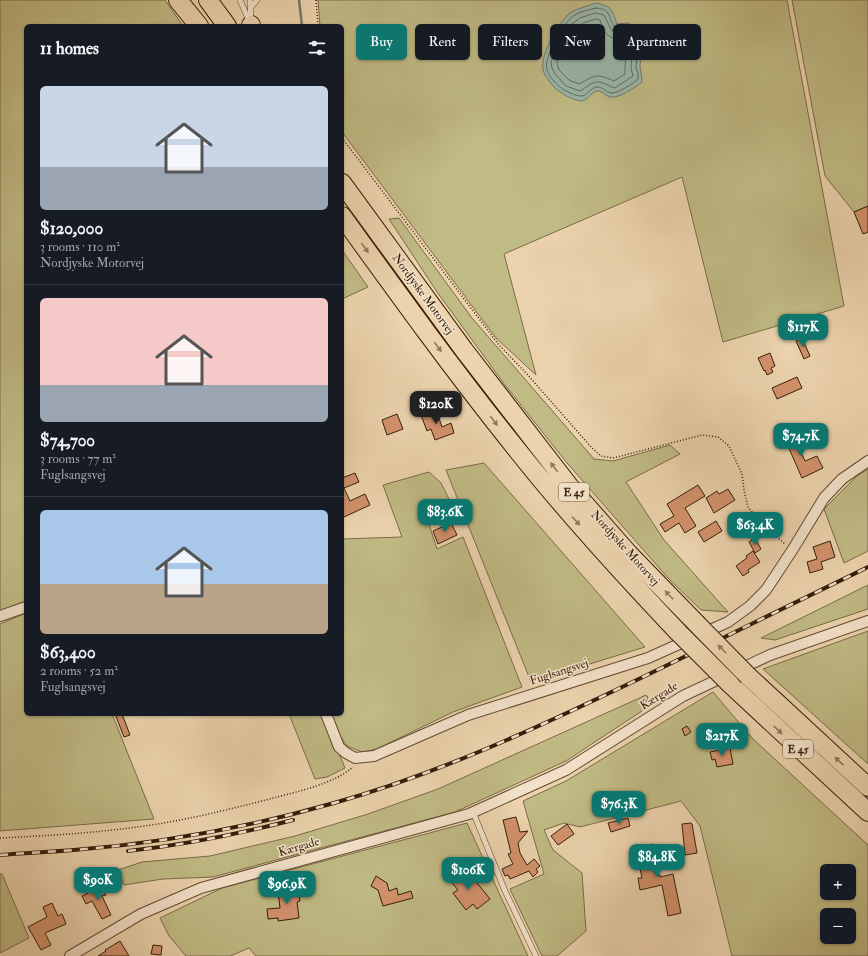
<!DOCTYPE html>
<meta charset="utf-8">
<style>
:root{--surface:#171b24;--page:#242831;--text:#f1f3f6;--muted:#9ea1a6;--line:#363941;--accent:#0f766e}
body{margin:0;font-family:"IM FELL Double Pica",serif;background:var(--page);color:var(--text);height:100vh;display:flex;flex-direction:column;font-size:15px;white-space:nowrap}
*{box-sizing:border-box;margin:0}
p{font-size:13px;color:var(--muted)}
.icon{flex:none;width:22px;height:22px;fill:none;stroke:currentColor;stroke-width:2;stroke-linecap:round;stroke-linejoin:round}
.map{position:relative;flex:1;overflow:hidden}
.drawer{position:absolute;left:24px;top:24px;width:320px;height:692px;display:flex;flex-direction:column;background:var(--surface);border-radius:6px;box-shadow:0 1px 3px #0004}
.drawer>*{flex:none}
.hud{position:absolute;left:356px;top:24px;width:380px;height:36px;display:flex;gap:8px}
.fabs{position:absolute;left:820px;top:864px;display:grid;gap:8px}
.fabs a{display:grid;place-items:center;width:36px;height:36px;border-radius:6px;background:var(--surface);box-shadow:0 1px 3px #0004;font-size:20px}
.price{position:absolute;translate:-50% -34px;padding:0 9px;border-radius:8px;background:var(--accent);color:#fff;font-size:13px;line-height:26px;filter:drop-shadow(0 1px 2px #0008)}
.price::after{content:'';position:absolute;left:50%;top:24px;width:12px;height:9px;margin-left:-6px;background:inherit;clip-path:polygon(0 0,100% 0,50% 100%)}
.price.selected{background:#222;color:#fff}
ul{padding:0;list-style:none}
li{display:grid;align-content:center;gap:8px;height:212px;padding:0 16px}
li+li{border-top:1px solid var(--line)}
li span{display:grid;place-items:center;height:124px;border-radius:6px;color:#555}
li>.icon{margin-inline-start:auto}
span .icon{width:72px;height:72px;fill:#fffc;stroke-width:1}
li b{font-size:17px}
h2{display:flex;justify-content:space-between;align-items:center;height:48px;padding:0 16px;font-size:17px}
.tag{padding:0 14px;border-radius:6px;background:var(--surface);box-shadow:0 1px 3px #0004;font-size:14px;line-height:36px}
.tag.selected{background:var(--accent);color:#fff}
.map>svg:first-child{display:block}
.green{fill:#c0ba84;stroke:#7a6c47;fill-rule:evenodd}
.water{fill:#99b7ab;stroke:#71796b}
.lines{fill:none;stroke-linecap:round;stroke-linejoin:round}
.shore{stroke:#676a5a;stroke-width:1}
.stream{stroke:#71796b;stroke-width:2.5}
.building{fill:#d3926c;stroke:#351d0a}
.lane-casing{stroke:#634a33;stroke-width:6}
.street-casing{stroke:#634a33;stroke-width:12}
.highway-casing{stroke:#351d0a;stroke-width:20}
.path{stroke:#351d0a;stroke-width:1.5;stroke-dasharray:1 2;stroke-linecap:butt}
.lane{stroke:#f3e2ca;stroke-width:5}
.street{stroke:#f3e2ca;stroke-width:10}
.highway{stroke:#ecd3ad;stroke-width:18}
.rail-casing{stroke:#351d0a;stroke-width:4}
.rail{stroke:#f3e2ca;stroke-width:2.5;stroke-dasharray:8;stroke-linecap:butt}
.highway-bridge-casing{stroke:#351d0a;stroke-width:20;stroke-linecap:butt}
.highway-bridge{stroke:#ecd3ad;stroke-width:18}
.oneway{fill:#90785c}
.labels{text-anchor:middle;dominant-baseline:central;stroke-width:3;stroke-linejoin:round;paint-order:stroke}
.shield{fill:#f3e2ca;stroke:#6e5844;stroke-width:1}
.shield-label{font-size:11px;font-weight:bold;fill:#351d0a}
.street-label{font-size:12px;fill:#351d0a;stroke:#f3e2ca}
</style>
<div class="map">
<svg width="868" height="956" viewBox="0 0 868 956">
<rect width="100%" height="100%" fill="#ecd3ad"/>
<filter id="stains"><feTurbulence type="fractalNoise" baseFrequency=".005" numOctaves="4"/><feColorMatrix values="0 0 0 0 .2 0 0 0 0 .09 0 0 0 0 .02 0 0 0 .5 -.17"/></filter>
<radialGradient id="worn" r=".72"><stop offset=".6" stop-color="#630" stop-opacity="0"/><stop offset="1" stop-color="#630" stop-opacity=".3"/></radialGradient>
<path class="green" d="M0,0H165L183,26H26V601L0,611Z
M318,0H787L844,306L723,342L682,177L504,254L536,375L496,338L342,132V26H320Z
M792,0H868V206L854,212L825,176Z
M399,218L472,318L594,459L613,461L670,445L680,454L626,482L664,540L728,612L701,610L668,578L567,463L505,385L437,292L389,219Z
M342,250L368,287L342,299Z
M484,463L645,647L531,682L446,470Z
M868,469V551L844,563L824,509L857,476Z
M429,472L441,483L455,511L429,524L437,549L463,537L522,687L453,712L377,749L362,752L347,746L335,729L328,714H342V539L402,537L383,485Z
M868,585V609L775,640L761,638Z
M26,613V714H112L154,819L0,831V624Z
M868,631V764L763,669Z
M713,692L753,739L868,845V956H732L700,826L681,801L580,827L564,823L544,830L553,850L582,873L586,931L557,956H542L510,889L544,874L523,801L566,781ZM827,871H849V893H827ZM827,915H849V937H827Z
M646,695L648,697L642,711L566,761L455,812L213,877L163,879L124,885L118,870L142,862L210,856L295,836L368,814L438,789Z
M289,714H323L345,768L327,777L315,779Z
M467,823L528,956H256L249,948L230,956H186L169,936L160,918L222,888Z
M0,874H2L29,938L0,953Z"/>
<path class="water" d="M596,3C612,6 612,10 617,24L629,23C648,40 642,44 640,66C640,70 642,76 642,82C636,87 618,99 610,97C606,96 603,92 599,91C591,90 589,101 581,101C572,100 560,93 554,87C550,82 544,76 543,69C540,54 559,22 570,13C578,8 588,6 596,3Z"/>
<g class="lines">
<path class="shore" d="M596,8C612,9 607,17 615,27L618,28L627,27L638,39L636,68L638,73V79C634,83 617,94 611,93C606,92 603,87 597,87C590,88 588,95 582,96C577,97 563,90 560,87C555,82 549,77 547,70C543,57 563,24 573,16C579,12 588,10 596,8Z
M596,13L604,15L612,31L617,33L626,32L633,41L631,68L633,76L615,88C610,87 609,85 605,84C594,78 588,87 580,91L566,86L555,74L552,68L551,62L556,50L569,26L580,18Z
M597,19L600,20C605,34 608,40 624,39L627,43L625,68V74L614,81C595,73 596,75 579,84L569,80L559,70L557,63L561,53L574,30L583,23Z"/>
<path class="stream" d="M299,0L302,26"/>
</g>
<path class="building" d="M868,206V232L863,234L854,212Z
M802,338L810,356L804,359L796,341Z
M770,353L775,366L771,368L773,372L767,375L765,370L764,371L758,358Z
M797,377L802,388L777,399L772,388Z
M436,410L442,427L451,423L454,433L435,440L431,429L427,431L421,415Z
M397,414L403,429L387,435L382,420Z
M792,432L805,461L817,456L823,468L802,478L788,446L785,447L781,438Z
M355,473L359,482L344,488L350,501L365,494L370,505L344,517L342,513V478Z
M698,485L705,496L685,508L696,526L685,533L679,523L665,532L660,524L674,516L667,504Z
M728,489L735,500L714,513L706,498L717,491L719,494Z
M716,521L722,531L704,542L698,532Z
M451,523L457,535L438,544L433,531Z
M755,538L761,549L755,553L749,542Z
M830,541L835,557L821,562L823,569L810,573L807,562L817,559L813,547Z
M753,551L760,562L748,570L749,572L743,576L736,566L747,558L746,556Z
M115,714H122L130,735L124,737Z
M687,726L691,732L685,736L682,729Z
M730,748L733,764L717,767L715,759L712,760L710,752Z
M516,817L520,832L528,831L518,843L520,853L527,865L534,859L540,866L536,869L538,872L533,877L529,871L510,879L508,875L505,876L502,869L513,864L508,854L511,853L503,820Z
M628,818L630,826L611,832L608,823Z
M691,823L692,824L697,853L685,855L682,824Z
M567,824L574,834L558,845L551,836Z
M652,844L654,853L661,852L662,859L655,861L658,875H660V877L673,874L681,913L668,916L662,885L640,890L638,878H642L637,855H639L637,847Z
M453,868L466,884L473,878L490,899L477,909L473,904L466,910L453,893L458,890L445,874Z
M376,876L387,883L389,891L397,888L398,895L411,891L413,898L383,906L378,890L371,886Z
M294,884H298L301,886L302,891L299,895L300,901L297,902L299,918L278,921V918L268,919L267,909L280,908L278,891L290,889Z
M106,885L108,891L105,893L106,895L102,896L111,915L102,919L92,901L86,904L82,896L88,893L87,892Z
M52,903L58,916L62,914L66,924L45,933L51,945L41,950L28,927L47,917L43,907Z
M120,941L129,956H98L106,951L105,950Z
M153,945L162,946L161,955L151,954Z"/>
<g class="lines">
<defs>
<path id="lane" d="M240,0L250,23
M250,0L251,22
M251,7L257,0
M473,812L505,891L536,956"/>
<path id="street" d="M0,616L26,607
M326,714L339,747L346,753L355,758L374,756L468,715L648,658L728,622L750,606L766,590L793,549L824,498L842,479L868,461
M70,956L141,914L201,888L469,814L566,770L683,696L770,655L868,621"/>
<path id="highway" d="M178,0L199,26
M208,0L227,26
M251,25V26
M342,183L464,350L570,487L629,554L696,623
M342,216C399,295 456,374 518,451C568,514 622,573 678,632
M748,676L868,787
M730,684L868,812"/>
</defs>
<use href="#lane" class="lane-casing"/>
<use href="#street" class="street-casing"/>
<use href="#highway" class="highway-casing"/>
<path class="path" d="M316,0L318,26
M342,138L499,345L527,374L591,447L601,456L613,458L702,435L718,437L729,446L742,474L744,490L748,507L763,525L785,544
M0,838C44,836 93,833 137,827C184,821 231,809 277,797C300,791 335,783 353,767"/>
<use href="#lane" class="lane"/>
<use href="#street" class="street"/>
<use href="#highway" class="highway"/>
<defs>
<path id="rail" d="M128,851C183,845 239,834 293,820
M0,855C25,853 49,852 74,850C162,843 250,827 334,803C441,773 543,725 643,677C718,640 793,604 868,567"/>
</defs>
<use href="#rail" class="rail-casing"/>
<use href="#rail" class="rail"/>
<defs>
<path id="highway-bridge" d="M696,623L748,676
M678,632L730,684"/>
</defs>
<use href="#highway-bridge" class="highway-bridge-casing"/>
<use href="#highway-bridge" class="highway-bridge"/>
</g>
<defs><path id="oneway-solid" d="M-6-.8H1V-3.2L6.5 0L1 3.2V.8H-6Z"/></defs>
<g class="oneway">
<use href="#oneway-solid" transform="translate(365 248) rotate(54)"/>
<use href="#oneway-solid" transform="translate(438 347) rotate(53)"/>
<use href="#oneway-solid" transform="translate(494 421) rotate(52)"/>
<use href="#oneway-solid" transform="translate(554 467) rotate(-128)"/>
<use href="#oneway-solid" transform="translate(576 521) rotate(48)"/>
<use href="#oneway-solid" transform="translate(669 595) rotate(-134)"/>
<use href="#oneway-solid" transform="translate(722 649) rotate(-135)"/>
<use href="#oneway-solid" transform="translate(778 730) rotate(43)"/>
<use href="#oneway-solid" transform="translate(839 761) rotate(-137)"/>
</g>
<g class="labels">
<g class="shield">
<rect x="559" y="483" width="30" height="18" rx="3"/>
<rect x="783" y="740" width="30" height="18" rx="3"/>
</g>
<g class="shield-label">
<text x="574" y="492">E 45</text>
<text x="798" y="749">E 45</text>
</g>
<g class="street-label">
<text transform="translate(423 294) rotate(54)">Nordjyske Motorvej</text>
<text transform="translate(625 548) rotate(48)">Nordjyske Motorvej</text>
<text transform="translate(559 672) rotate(-18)">Fuglsangsvej</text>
<text transform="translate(659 696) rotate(-32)">Kærgade</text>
<text transform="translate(299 847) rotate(-16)">Kærgade</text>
</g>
</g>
<rect width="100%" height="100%" filter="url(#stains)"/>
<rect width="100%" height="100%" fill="url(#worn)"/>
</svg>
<div class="fabs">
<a>+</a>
<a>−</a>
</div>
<b class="price" style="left:803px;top:348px">$117K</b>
<b class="price selected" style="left:436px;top:425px">$120K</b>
<b class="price" style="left:801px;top:457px">$74.7K</b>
<b class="price" style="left:445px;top:533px">$83.6K</b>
<b class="price" style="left:755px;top:546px">$63.4K</b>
<b class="price" style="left:722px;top:757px">$217K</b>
<b class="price" style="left:619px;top:825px">$76.3K</b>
<b class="price" style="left:657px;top:878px">$84.8K</b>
<b class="price" style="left:468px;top:891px">$106K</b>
<b class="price" style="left:98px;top:901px">$90K</b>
<b class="price" style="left:287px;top:905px">$96.9K</b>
<div class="hud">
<a class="tag selected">Buy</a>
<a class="tag">Rent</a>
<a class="tag">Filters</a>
<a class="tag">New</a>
<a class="tag">Apartment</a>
</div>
<section class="drawer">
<h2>11 homes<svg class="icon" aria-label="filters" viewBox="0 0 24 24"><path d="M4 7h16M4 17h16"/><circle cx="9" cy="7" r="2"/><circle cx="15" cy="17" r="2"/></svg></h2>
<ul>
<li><span style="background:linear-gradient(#c9d6e8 65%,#9aa5b1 0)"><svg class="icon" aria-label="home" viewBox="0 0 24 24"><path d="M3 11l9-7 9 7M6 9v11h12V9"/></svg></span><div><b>$120,000</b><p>3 rooms · 110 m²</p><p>Nordjyske Motorvej</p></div></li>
<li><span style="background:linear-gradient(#f6c9c9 70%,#9aa5b1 0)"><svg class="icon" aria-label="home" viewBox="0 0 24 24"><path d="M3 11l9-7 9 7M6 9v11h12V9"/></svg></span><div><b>$74,700</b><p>3 rooms · 77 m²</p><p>Fuglsangsvej</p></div></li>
<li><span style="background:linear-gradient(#a9c7e8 60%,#b9a48a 0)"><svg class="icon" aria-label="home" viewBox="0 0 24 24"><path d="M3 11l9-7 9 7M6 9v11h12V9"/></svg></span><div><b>$63,400</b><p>2 rooms · 52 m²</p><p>Fuglsangsvej</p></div></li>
</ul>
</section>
</div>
